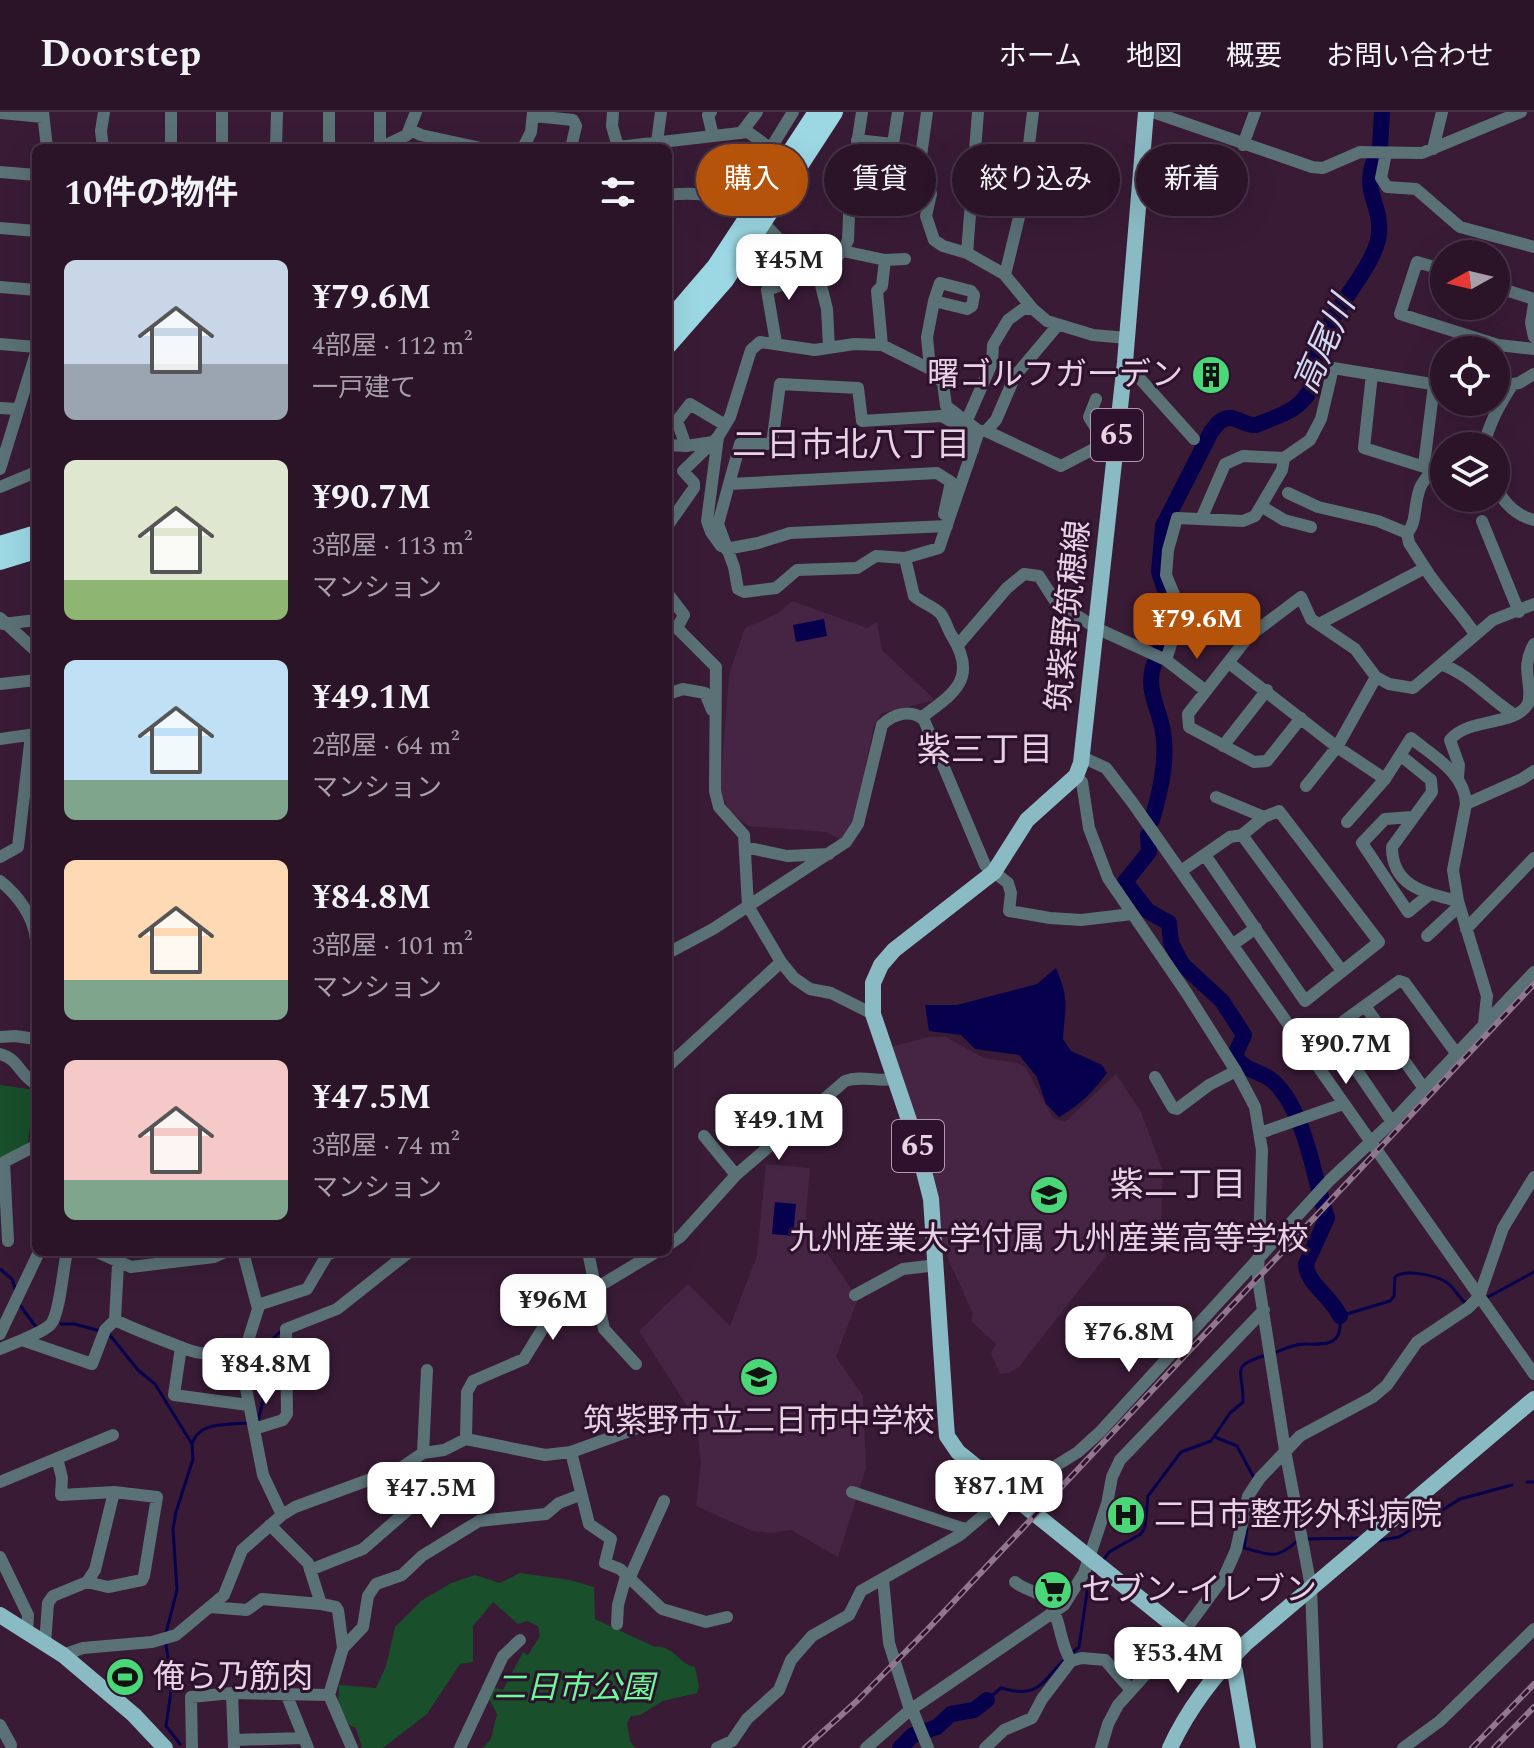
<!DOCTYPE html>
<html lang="ja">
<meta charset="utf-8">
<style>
:root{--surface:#2b1428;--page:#331d30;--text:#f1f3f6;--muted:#a69ea8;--line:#473345;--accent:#b45309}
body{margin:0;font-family:Spectral,"Noto Sans JP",serif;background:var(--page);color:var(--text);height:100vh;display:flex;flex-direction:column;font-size:30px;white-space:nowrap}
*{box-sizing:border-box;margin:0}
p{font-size:26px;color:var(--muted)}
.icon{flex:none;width:44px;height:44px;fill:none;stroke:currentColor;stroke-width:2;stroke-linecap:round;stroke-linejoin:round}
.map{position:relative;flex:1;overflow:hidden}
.side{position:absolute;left:32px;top:32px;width:640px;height:1112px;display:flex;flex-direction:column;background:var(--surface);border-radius:12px;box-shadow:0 8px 32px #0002,0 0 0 2px var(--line)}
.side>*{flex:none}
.top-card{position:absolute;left:696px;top:32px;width:718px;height:72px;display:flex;gap:16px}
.needle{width:52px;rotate:262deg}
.fabs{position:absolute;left:1430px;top:128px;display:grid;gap:16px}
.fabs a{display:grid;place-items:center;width:80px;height:80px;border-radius:50%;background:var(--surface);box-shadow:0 8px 32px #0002,0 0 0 2px var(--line);font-size:40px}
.price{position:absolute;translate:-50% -68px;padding:0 18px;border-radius:16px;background:#fff;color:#222;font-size:26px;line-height:52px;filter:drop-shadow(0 2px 4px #0008)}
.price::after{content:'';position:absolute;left:50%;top:48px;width:24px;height:18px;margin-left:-12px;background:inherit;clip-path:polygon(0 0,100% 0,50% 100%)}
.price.current{background:var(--accent);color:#fff}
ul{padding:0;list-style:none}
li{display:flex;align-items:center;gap:24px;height:200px;padding:0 32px}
li span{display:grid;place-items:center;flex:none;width:224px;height:160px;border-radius:12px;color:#555}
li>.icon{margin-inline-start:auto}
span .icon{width:96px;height:96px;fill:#fffc;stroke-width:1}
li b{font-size:34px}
h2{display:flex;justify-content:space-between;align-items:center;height:96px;padding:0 32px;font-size:34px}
.chip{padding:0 28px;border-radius:36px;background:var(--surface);box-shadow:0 8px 32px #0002,0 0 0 2px var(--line);font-size:28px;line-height:72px}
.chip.current{background:var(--accent);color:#fff}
header{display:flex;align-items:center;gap:48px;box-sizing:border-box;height:112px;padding:0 40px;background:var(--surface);border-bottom:2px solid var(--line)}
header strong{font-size:38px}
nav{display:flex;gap:44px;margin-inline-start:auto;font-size:28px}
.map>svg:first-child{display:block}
.built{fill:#462443}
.green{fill:#194f2a}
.water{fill:#07004c}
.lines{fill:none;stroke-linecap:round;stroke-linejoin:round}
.stream{stroke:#07004c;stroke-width:3}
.river{stroke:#07004c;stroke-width:16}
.minor{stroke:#5a7176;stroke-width:12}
.major{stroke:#8abbc4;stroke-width:16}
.highway{stroke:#9cd8e4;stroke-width:18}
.rail-casing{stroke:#91788e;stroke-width:6}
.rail{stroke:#2e112c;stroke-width:3;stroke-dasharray:9;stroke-linecap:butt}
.labels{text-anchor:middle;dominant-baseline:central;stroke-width:6;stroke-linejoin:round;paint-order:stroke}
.shield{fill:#2e112c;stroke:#b099ad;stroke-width:2}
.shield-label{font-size:30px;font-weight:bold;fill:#e7d3e4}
.poi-label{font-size:32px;fill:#e7d3e4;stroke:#2e112c;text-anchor:start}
.street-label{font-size:32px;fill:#e7d3e4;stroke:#2e112c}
.park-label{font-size:32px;font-style:italic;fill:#69fc95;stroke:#2e112c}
.water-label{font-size:34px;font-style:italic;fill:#d1daf4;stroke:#2e112c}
.neighbourhood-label{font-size:34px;fill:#e7d3e4;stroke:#2e112c}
</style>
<header>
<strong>Doorstep</strong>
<nav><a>ホーム</a><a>地図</a><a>概要</a><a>お問い合わせ</a></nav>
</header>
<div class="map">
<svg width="1534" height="1636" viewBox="0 0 1534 1636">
<rect width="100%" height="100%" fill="#391b36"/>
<path class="built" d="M792,489L867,516L877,510L882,538L935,588L882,601L874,614L853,711L840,727L826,720L748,714L730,699L720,680L729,562L745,516L777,502Z
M929,925H946L984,946L1018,951L1026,956L1053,1006L1065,1010L1116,962L1141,1000L1163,1059L1161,1109L1108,1118L1105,1145L1018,1256L1009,1261L1000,1262L991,1241L996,1232L971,1209L973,1202L941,1131L929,1037L909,994L890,935Z
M766,1052L810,1056L805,1113L811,1127L823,1135L858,1187L836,1245L863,1284L866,1356L838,1445L791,1418L772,1421L752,1419L696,1394L701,1351L696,1308L639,1219L688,1172L730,1214L757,1144Z"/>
<path class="green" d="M0,973L36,978C36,997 29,1012 28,1031L0,1049Z
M520,1461L570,1468L594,1475L595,1507L655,1535C674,1533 679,1553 695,1555L699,1574L697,1581L663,1589L640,1603L631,1604L627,1611L630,1629L635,1636H483L491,1627L497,1602L488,1585L495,1576L503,1578L523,1540L528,1543L540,1524L538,1514L527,1509L518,1512L493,1490L473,1514V1550L460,1552L427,1602L383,1636H362L356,1616L349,1613L338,1591L339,1573L376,1576L386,1554L395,1515L421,1489L451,1471L475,1463L500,1471Z"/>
<path class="water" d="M824,507L827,524L796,530L793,513Z
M1056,856C1070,889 1065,894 1063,927L1071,939L1102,953L1107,961C1094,979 1079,994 1059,1005L1046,992L1037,965L1019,943L975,937L961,923L929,919L925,893H957L1037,872Z
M775,1090L796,1092L793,1124L772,1122Z"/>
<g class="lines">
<path class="stream" d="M0,1157L12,1167L16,1179
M1486,1186L1534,1160
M19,1192L36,1215
M61,1212H74L101,1219
M109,1222L138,1258L155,1272L192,1332L193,1347L176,1400L173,1417L177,1478L166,1521
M1274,1241C1284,1237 1296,1231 1307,1232C1329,1233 1343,1232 1340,1204L1390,1189L1394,1184L1395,1165C1404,1157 1436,1163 1446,1170C1453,1174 1458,1184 1464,1190H1467
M258,1309C260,1299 265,1287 263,1276C259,1245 256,1242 281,1219
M1215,1325L1237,1334L1253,1364
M192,1332C199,1309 227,1313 247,1311
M1527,1370H1534
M1247,1417L1244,1436C1269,1442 1275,1449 1296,1430
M1307,1427L1361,1426
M1377,1429L1399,1425L1460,1387L1512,1373
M1102,1450L1109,1440L1141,1422L1145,1415L1148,1384L1181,1340L1211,1329L1230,1301L1243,1290C1244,1258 1228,1254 1267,1243
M166,1533L172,1573L166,1614L180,1632
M1071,1542L1079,1535L1088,1474L1096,1460
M987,1588L1001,1576C1040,1587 1040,1571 1065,1547"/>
<path class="river" d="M1380,35L1382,0
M1160,537L1171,496L1159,460L1163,414L1211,320L1219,310C1234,299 1241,314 1256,313C1273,306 1292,301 1304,287C1317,273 1312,258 1317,241C1319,232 1324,221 1329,213C1341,189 1377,148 1379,122C1382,91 1360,80 1376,44
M1152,708C1160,681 1168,648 1163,620C1159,595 1145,577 1154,552
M1148,723L1149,740L1125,770L1148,799L1169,811L1171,831L1182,852L1222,889L1244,923L1235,943C1243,959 1258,958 1270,967C1277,971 1283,980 1287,986C1309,1022 1314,1066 1327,1106L1306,1152C1306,1171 1331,1184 1340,1204
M900,1636L913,1623L937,1615L951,1602L974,1598L987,1588"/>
<path class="minor" d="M43,0L47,36
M613,0L612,14L618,35L748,20L770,36
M711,0L708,3L713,24
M927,0L921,44L931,82L926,104L934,128L943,134L967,141L1004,162L1033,197L1047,209L1093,223L1127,226
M1153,0L1312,55L1323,56L1360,40L1422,41L1521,0
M0,1L43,5
M534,4L573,8L576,14L571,36
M410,18L421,23L481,36
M741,21L757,0
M857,28L893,32L898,0
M657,30L661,0
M1243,33L1255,0
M103,36L101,19L104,0
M171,36V0
M222,36V0
M276,36L277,0
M329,36V0
M380,36L407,23L416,0
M380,36V0
M523,36L531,20L533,0
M1433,37L1442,0
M1386,41L1381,66L1387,75L1416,77L1460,115L1534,135
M0,60L36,63
M668,83C737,74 766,109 805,159L818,161L843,139L848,128L850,78L862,0
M737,91L793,0
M0,116L36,119
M843,139L885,148L882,174L877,179L882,233
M967,141L978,0
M885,148L905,147
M1444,158L1417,150L1400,202L1498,233L1534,237
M818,161L827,197L829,235
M1005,163L1021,97L1033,0
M0,175L36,178
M1496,175L1534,187
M1534,192L1531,211L1534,225
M776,231L767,178L798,167L804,158
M0,232L36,235
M1125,250L1194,327
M930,257L927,225L934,189L967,197L972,194L974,183L971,179L940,171L934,189
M1372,262L1364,336L1434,358
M1096,287L1089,305L1105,331
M0,296L17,297
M967,308L992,251L993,233L1008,208L1023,197H1033
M986,319L996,308L1015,264L1058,213
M718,325L707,409L711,420L721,434
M668,333L686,334L713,330
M686,334L677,309L690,292L725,313
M1484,334C1489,311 1500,291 1513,272L1519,271L1534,262
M973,338L968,319L942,304L862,309L858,276L780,272L772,332H740L718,412L734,455L738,477L744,480L776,476L797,458L857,456L876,444L905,446L939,436L979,319
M1424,353L1434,273
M0,357L36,241
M730,372L937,361L951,370L944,402
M0,375L36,360
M1496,375C1504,391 1517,404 1534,408
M1288,381L1318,395L1378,409L1407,421
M1261,394L1284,408L1311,415
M1202,405L1225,352L1243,344L1284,346L1310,328L1321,307L1333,256L1444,274
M1482,409L1519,500
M668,413L694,376V371L683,359L718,325L730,305L751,238L760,230L815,238L854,232L882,233L930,257L943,271L946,294L979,319H986L1061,354L1105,331L1116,333
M726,437L758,431L790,421L947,414
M905,446L914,484C922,491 933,494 940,501C946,508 947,517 952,524C978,566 955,581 922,605
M1425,456C1440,480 1459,498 1475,522
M668,482L684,503L677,516L716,555L715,679L719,695L744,723L748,794L781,850L794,866L810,877L831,881L873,902
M0,506L36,539
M3,512L36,508
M1319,512L1425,456L1409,431L1407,421C1423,405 1405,369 1444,354
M958,533L1007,476L1024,462L1039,464L1055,489L1096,516L1166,548L1206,579
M1166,548L1179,507L1175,485L1166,463L1168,438L1177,406L1243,409L1255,404L1282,358L1284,346
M1229,551L1337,635L1385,667
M1443,553C1470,563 1489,587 1515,603
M0,572L36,568
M668,582L683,577L705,581L712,598
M1301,606L1267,649L1254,650L1189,615L1188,602L1248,525L1301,485L1311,507L1355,537L1376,565L1389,572L1413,576L1493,508L1534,492
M0,627L36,622
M1223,634L1267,578
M1400,643L1431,668L1432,680L1392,735C1392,775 1426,781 1458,789
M1082,645L1106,656L1132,690L1534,1262
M1076,664L1082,670L1089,716L1108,766L1186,880L1236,959L1255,995L1262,1038L1258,1167L1285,1338L1311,1475L1317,1636
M1458,665L1459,653L1450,628C1468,605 1514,615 1528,592C1534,572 1519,558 1534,532
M1306,674L1337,635L1376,565
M1216,685L1264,705
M1466,692L1522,667L1534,659
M1412,705L1385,707L1362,731L1408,800L1430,782
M1347,710L1385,667L1411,626C1433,644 1465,661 1466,692L1453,758L1458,789L1487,884L1484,912
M1242,723L1342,859
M745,735L787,744L829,742
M0,745L18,735L31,623
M1181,759L1230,725L1242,723L1264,705L1279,699L1379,830L1305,889L1205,743
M0,769C18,783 34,805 36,828
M1466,817L1534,746
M1427,824L1459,794
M1232,833L1256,816
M668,841L713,817L846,730L858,712L882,613C894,601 912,597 924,608L985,753L1008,771L1011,781L1009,799L1050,806L1081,808L1132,802
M1365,894L1423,975
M0,925L15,924L36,927
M0,942C18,946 20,964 36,972
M668,954L781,850
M1155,965L1173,996L1177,997L1209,973L1236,959
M1392,1010L1330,919L1399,869L1405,871L1456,941
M36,1011V1039
M1260,1021L1343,992
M704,1024L736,1063
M8,1129L4,1050L35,1034
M668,1133L680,1125L736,1063L845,969C861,963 878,970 894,967
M97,1140L131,1155L214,1145L225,1140
M243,1140L258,1197L241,1251L263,1363L282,1403
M588,1140L604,1217L636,1252
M855,1183L903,1157L937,1153
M258,1193L307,1177L327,1143L334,1140
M115,1208C138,1219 162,1228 186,1237C202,1244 225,1243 243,1246
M0,1222L39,1140
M22,1228C30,1224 45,1219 51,1212C60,1201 63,1156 67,1140
M181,1235L174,1283L248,1293
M0,1237L22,1228L92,1252L105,1218L115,1208L118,1152
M254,1317L283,1308L287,1302L286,1217L337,1197L409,1140
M466,1327L467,1280L473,1269L524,1247L551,1203L656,1140
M571,1340L589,1412L611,1427L605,1451L620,1457L662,1497L706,1510L727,1505
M423,1341L427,1258
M0,1370L113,1323
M852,1380L965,1417
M1009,1383L1078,1340L1100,1320L1330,1068L1392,1010L1534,860
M270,1413L308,1451L321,1492L336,1495L338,1498L343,1536L329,1583L352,1636
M0,1445L28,1503L27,1520
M310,1458L363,1437L432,1377
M629,1467L664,1389
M883,1467L889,1531L910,1598
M87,1470L95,1458L114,1380
M1015,1470C1024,1478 1035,1478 1043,1485C1062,1500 1058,1530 1071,1549
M210,1495L247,1498L262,1487L321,1492
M617,1512L618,1493L626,1464
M45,1532L48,1491L53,1484L87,1470L108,1475L142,1468L144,1464L157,1385L114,1380L61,1383L62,1366L57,1346
M343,1536L363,1515L368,1484L376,1472L402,1463L422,1444L479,1409L546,1402L559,1391L580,1383
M63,1543L83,1536L152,1530L176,1523L224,1483L242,1438L282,1403L295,1395L401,1356L423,1341L444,1338L466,1327L545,1343L571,1340L643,1314
M232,1581L234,1636
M287,1584L308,1636
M912,1597L928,1636
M0,1613L11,1633
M234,1628L304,1626
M192,1636L191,1585L232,1581L329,1583
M460,1636L503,1544L520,1528
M717,1636L732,1629L747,1607L779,1578L791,1548L812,1524L849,1503L861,1479L960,1423L986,1401L1019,1391
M866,1636L910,1598L1064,1493L1084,1461L1107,1392L1112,1365L1120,1348L1264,1198
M985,1636L1004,1618L1032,1606L1042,1587L1071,1549L1082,1546L1105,1548L1131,1578
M1101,1636L1108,1612L1118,1593L1183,1521L1224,1465L1236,1438L1248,1384L1260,1366L1300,1324L1373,1285L1387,1273L1417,1230L1468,1196L1479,1185L1503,1116L1534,1065
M1403,1636L1440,1609L1534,1517"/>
<path class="major" d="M1146,0L1125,250L1081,651L1076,664L1027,708L994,760L894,838L881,853L873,871V902L917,1032L931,1087L946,1311L947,1324L958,1340L1183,1521L1235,1559L1248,1636
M0,1503L63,1543L134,1603L165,1636
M1170,1636C1188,1597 1215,1562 1245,1532L1534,1287"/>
<path class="highway" d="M668,210L716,154L817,0
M668,233L725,168L834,0
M0,433L36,422
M0,449L36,438"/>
<defs>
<path id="rail" d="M805,1636L858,1588L927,1518L1534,872
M1472,1636L1534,1572
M1494,1636L1534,1595"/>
</defs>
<use href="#rail" class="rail-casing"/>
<use href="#rail" class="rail"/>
</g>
<defs>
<symbol id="building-disc" viewBox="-11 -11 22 22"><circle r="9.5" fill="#4ad777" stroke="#2e112c"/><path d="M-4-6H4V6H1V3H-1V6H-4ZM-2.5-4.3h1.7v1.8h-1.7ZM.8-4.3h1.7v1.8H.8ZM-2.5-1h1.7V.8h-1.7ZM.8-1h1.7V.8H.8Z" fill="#111"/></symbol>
<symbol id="school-disc" viewBox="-11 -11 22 22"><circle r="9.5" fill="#4ad777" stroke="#2e112c"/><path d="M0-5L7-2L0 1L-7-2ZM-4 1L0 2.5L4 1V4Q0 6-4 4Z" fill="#111"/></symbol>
<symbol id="hospital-disc" viewBox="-11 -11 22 22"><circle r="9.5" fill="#4ad777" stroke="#2e112c"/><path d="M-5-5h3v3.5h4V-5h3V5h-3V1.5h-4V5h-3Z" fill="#111"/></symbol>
<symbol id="supermarket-disc" viewBox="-11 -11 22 22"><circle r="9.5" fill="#4ad777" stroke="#2e112c"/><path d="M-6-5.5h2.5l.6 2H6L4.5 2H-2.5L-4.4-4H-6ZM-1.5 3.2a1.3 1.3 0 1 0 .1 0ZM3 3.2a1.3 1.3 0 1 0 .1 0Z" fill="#111"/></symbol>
<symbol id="stadium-disc" viewBox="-11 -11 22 22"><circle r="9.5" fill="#4ad777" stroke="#2e112c"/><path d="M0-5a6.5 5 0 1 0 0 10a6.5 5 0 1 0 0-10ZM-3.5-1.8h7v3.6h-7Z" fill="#111"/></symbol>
</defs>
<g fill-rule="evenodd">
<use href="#building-disc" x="1189" y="241" width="44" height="44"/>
<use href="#school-disc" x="1027" y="1061" width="44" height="44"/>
<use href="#school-disc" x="737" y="1243" width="44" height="44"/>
<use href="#hospital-disc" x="1104" y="1381" width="44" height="44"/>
<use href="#supermarket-disc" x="1031" y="1456" width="44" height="44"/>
<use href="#stadium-disc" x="103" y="1543" width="44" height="44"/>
</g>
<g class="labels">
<g class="shield">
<rect x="1091" y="297" width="52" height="52" rx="6"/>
<rect x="892" y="1008" width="52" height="52" rx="6"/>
</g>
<g class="shield-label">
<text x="1117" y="323">65</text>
<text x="918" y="1034">65</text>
</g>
<g class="poi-label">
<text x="1183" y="263" text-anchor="end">曙ゴルフガーデン</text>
<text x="1049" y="1127" text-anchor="middle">九州産業大学付属 九州産業高等学校</text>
<text x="759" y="1309" text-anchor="middle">筑紫野市立二日市中学校</text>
<text x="1154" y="1403">二日市整形外科病院</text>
<text x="1081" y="1478">セブン-イレブン</text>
<text x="153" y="1565">俺ら乃筋肉</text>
</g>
<g class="street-label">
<text transform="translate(1069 504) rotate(-84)">筑紫野筑穂線</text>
</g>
<g class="park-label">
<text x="574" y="1576">二日市公園</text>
</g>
<g class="water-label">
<text transform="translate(1325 233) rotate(-66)">高尾川</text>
</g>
<g class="neighbourhood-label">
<text x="851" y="334">二日市北八丁目</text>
<text x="985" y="639">紫三丁目</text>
<text x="1178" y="1074">紫二丁目</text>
</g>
</g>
</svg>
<div class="fabs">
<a><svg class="needle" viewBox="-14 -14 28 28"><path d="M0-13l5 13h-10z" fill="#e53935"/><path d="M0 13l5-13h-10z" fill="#a69ea8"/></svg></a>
<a><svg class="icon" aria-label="locate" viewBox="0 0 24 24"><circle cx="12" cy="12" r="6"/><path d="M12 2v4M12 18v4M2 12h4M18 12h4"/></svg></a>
<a><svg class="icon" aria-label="layers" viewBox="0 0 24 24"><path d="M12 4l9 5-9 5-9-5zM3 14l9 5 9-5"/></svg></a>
</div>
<b class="price" style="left:789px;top:190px">¥45M</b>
<b class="price current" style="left:1197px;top:549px">¥79.6M</b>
<b class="price" style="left:1346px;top:974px">¥90.7M</b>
<b class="price" style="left:779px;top:1050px">¥49.1M</b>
<b class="price" style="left:553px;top:1230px">¥96M</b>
<b class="price" style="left:1129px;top:1262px">¥76.8M</b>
<b class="price" style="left:266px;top:1294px">¥84.8M</b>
<b class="price" style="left:999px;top:1416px">¥87.1M</b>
<b class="price" style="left:431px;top:1418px">¥47.5M</b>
<b class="price" style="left:1178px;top:1583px">¥53.4M</b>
<div class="top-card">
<a class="chip current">購入</a>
<a class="chip">賃貸</a>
<a class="chip">絞り込み</a>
<a class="chip">新着</a>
</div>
<section class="side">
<h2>10件の物件<svg class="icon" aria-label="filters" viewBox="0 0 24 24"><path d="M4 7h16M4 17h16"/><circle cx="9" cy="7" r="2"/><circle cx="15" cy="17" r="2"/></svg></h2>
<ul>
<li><span style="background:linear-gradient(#c9d6e8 65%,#9aa5b1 0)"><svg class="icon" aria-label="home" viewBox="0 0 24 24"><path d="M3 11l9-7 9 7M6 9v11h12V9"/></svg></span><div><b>¥79.6M</b><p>4部屋 · 112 m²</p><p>一戸建て</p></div></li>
<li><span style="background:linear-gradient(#dfe7d0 75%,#8fb573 0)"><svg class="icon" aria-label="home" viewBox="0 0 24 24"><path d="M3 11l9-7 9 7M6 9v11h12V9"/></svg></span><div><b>¥90.7M</b><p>3部屋 · 113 m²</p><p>マンション</p></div></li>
<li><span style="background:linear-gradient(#bfe0f5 75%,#7fa58c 0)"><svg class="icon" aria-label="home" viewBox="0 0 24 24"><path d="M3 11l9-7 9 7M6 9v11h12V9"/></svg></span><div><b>¥49.1M</b><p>2部屋 · 64 m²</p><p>マンション</p></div></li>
<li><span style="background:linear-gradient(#ffd9b3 75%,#7fa58c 0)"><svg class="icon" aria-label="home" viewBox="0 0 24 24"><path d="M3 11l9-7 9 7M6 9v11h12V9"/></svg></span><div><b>¥84.8M</b><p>3部屋 · 101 m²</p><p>マンション</p></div></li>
<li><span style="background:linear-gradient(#f6c9c9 75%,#7fa58c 0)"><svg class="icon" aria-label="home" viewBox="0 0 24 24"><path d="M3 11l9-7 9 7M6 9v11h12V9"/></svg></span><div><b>¥47.5M</b><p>3部屋 · 74 m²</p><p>マンション</p></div></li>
</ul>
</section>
</div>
